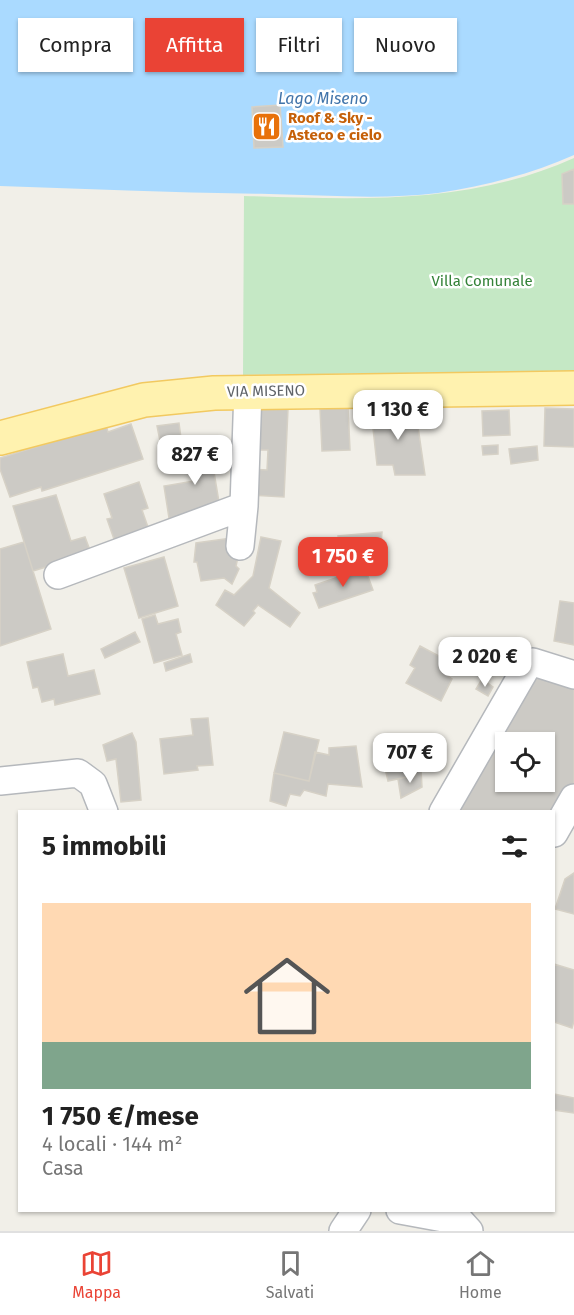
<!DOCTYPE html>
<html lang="it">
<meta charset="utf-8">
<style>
:root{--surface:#fff;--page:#f2f2f2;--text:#222;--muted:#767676;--line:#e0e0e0;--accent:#ea4335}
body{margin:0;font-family:"Fira Sans",sans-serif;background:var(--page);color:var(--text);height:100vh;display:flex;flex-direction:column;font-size:22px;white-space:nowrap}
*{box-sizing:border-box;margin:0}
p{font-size:20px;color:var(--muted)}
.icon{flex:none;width:33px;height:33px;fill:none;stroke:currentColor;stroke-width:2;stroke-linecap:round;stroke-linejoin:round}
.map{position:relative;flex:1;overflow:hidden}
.details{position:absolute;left:18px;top:810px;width:537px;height:402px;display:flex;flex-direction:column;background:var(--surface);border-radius:0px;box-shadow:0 2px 4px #0004}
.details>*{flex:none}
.banner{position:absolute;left:18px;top:18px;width:538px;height:54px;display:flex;gap:12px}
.fabs{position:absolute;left:495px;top:732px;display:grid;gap:12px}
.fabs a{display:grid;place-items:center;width:60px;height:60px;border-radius:0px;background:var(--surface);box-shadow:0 2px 4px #0004;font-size:30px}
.price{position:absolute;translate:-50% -51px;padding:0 14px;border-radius:12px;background:#fff;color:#222;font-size:20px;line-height:39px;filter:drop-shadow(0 2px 3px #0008)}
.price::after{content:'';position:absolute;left:50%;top:36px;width:18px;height:14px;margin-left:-9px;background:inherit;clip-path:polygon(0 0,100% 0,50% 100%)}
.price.active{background:var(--accent);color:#fff}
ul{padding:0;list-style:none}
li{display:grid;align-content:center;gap:12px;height:318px;padding:0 24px}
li+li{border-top:2px solid var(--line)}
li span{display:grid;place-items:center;height:186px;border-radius:0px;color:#555}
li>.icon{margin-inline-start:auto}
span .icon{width:108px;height:108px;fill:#fffc;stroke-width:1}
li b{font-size:26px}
h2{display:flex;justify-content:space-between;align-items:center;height:72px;padding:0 24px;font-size:26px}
.tag{padding:0 21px;border-radius:0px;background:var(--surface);box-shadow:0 2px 4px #0004;font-size:21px;line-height:54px}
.tag.active{background:var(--accent);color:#fff}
.dock{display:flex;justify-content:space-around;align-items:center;height:84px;border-top:2px solid var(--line);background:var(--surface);font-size:16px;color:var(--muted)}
.dock a{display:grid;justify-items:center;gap:3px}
.dock .active{color:var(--accent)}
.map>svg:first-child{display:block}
.green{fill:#c5e8c5}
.water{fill:#aadaff}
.building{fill:#cccac5;stroke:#d6d1c6;stroke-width:1.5;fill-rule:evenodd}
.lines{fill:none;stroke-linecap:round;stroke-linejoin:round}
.minor-casing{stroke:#b5b8bc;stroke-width:30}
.major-casing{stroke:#f2c960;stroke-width:36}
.minor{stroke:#fff;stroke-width:27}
.major{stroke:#fff2af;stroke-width:33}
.labels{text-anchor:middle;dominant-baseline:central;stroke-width:5;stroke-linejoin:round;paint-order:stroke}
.food-label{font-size:15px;font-weight:bold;fill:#c56008;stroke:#fff;text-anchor:start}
.park-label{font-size:15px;fill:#348238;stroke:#fff}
.street-label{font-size:15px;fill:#5f6368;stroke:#fff}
.water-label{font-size:16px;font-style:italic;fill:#4174aa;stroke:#fff}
</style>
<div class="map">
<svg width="574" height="1231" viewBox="0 0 574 1231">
<rect width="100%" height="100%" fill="#f1efe8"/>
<path class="green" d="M574,158V371L243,375L244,196C358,199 467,206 574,158Z"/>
<path class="water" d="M0,0H574V155C531,174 485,186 438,193C382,200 325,195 269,194C179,193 90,189 0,186Z"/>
<path class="building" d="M280,105L283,147L254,148L252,107Z
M574,169V204H563L562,174Z
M348,407L350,450L322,451L320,409Z
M259,408L288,409L284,497L251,495L252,469L267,470L268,450H257Z
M401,408V414L416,413L425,475H395L393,465H377L371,410Z
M545,408L574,409V447L544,446Z
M509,410L510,435L483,436L482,411Z
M179,423L181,438L160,441L157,426Z
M131,424L143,459L42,491L41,487L10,497L0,469V458L106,425L108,432Z
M209,442L220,508L169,518L164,486L194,481L188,445Z
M498,445V454L483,455L482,446Z
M537,446L538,460L511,464L509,449Z
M139,482L148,508L142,510L149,530L115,542L107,519L112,518L104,494Z
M56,495L71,541L85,537L91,553L33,571L13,506Z
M382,532L381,544L340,548L338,536Z
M261,537L281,541L269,588L300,613L290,627L258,605L253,611L255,613L244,626L216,605L225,590L234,595L253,576Z
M231,538L238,557L236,566L239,569L232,584L224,578L201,581L197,562H194L196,543Z
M24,542L51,629L0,646V549Z
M164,557L178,606L139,618L124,568Z
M365,568L373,590L319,608L313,593L317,592L315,585Z
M560,601L574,603V645L554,641Z
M155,615L158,624L178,619L181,632L176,634L182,655L154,663L142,619Z
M135,632L140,642L105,658L101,649Z
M420,646L454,664L448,676L452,679L441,701L406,683L415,668L410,665Z
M63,654L68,676L94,670L100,694L55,705L54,699L42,702L38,687L33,688L27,662Z
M190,654L192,662L166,671L164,663Z
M533,673L574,686V783L554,819V812H452ZM506,742H544V782H506Z
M482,679L493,687L488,696L476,689Z
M208,718L213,765L197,766L198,770L164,774L160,739L193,735L191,719Z
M284,732L319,740L309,781L274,773Z
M132,733L136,742L141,800L121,802L116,759L107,761L103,745Z
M406,745L407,748L416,746L421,769L415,771L416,775L388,781L381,751Z
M356,746L362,787L328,784L326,796L304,790L300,796L290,794L286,806L270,801L274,773L309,781L315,752L329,755V748Z
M421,769L422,787L401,798L398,779L416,775L415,771Z
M574,873V914L555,909L565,879Z
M554,964L574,970V1021L572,1028L554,1022Z
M554,1094L574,1098V1113L554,1110Z"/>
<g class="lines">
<defs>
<path id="minor" d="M240,546L244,506L248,390
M58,575L244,506
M0,781L78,773L93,784L104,812
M443,812L526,668L533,662L574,675
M554,833L574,798
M400,1210L460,1221L469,1231
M343,1231L357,1210"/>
<path id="major" d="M0,438L144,400L214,393L574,388"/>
</defs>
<use href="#minor" class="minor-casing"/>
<use href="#major" class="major-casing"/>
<use href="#minor" class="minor"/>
<use href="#major" class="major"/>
</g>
<defs>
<symbol id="restaurant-square" viewBox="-11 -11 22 22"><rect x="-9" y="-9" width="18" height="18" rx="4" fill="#e8710a" stroke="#fff"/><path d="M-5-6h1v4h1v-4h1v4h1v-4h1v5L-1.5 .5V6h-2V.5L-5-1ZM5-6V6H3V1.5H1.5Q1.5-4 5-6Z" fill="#fff"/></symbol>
</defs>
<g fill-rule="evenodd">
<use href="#restaurant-square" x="250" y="110" width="33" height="33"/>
</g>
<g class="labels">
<g class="food-label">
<text x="288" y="118">Roof &amp; Sky -<tspan x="288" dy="17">Asteco e cielo</tspan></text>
</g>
<g class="park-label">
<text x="482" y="281">Villa Comunale</text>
</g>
<g class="street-label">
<text transform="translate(266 391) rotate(-1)">VIA MISENO</text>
</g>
<g class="water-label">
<text x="323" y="98">Lago Miseno</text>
</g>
</g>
</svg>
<div class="fabs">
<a><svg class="icon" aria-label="locate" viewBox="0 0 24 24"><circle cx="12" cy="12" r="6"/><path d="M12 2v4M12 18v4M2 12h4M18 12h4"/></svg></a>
</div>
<b class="price" style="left:398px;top:441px">1 130 €</b>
<b class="price" style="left:195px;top:486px">827 €</b>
<b class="price active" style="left:343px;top:588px">1 750 €</b>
<b class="price" style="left:485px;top:688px">2 020 €</b>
<b class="price" style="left:410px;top:784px">707 €</b>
<div class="banner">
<a class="tag">Compra</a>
<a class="tag active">Affitta</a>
<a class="tag">Filtri</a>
<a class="tag">Nuovo</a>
</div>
<section class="details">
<h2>5 immobili<svg class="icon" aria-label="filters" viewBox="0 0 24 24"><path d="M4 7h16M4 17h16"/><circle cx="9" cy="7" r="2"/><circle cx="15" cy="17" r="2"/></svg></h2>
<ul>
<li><span style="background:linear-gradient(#ffd9b3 75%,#7fa58c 0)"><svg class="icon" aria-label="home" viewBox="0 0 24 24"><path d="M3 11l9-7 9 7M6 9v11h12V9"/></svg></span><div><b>1 750 €/mese</b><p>4 locali · 144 m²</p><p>Casa</p></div></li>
</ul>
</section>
</div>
<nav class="dock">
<a class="active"><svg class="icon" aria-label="map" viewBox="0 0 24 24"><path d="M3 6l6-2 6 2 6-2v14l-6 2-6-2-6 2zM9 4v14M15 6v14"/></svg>Mappa</a>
<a><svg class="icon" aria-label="saved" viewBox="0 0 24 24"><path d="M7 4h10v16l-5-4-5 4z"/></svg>Salvati</a>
<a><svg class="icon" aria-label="home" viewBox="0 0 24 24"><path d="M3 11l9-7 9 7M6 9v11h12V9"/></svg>Home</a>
</nav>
